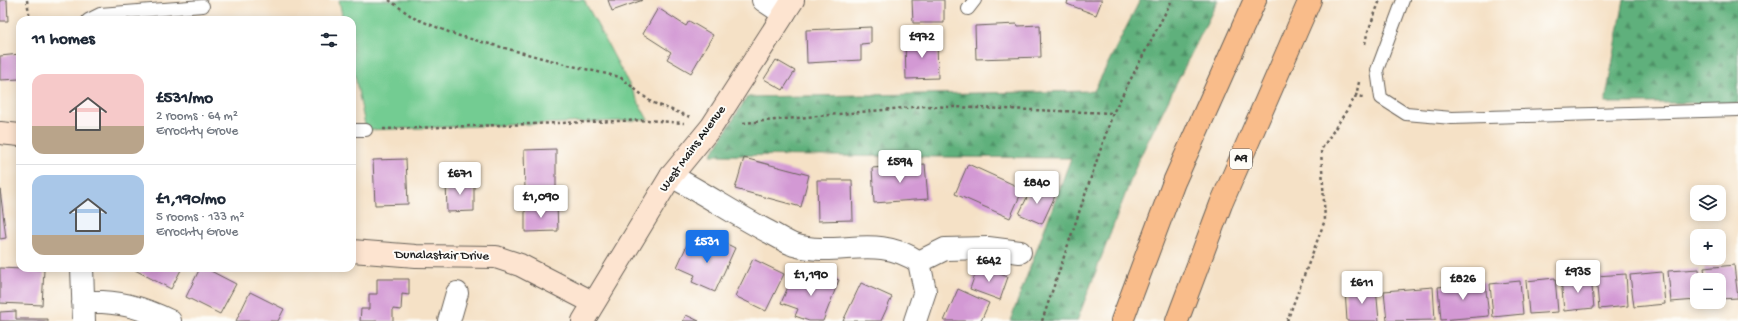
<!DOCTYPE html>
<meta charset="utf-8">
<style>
:root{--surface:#fff;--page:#f6f6f7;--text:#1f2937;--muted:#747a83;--line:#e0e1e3;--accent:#1a73e8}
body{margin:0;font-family:"Gochi Hand",sans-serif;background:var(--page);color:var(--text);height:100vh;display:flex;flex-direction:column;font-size:15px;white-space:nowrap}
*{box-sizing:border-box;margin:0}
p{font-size:13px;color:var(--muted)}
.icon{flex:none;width:22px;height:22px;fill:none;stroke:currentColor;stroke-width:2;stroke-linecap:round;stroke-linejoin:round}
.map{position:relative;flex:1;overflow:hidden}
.drawer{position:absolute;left:16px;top:16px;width:340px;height:256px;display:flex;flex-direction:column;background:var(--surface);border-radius:12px;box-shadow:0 2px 10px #0003}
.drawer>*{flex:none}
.tools{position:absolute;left:1690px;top:185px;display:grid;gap:8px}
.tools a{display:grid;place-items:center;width:36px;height:36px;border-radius:8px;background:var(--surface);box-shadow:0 2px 10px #0003;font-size:20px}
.price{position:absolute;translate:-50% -34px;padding:0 9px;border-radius:4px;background:#fff;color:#222;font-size:13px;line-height:26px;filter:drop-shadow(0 1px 2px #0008)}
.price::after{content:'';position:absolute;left:50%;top:24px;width:12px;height:9px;margin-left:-6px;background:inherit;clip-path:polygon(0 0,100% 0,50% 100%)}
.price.current{background:var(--accent);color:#fff}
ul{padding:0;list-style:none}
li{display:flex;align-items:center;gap:12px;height:100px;padding:0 16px}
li+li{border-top:1px solid var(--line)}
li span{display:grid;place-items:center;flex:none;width:112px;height:80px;border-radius:12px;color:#555}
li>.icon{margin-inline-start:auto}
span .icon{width:48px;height:48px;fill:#fffc;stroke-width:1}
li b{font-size:17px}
h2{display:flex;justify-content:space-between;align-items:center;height:48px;padding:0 16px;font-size:17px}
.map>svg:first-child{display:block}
.green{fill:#73cc92;stroke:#487457}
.forest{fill:url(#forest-firs);stroke:#3d664c}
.building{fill:#d399d4}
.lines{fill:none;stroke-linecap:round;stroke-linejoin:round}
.lane-casing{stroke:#686158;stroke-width:14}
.street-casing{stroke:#686158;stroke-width:24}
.secondary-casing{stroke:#686158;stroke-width:24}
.highway-casing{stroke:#686158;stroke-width:24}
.path{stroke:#686158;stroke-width:2.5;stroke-dasharray:3 3;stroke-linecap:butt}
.lane{stroke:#fff;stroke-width:12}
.street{stroke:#fff;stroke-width:22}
.secondary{stroke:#fde4d0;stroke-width:22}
.highway{stroke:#f9bc8a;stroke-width:22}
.labels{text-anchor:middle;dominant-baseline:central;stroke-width:4;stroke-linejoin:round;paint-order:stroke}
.shield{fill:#fdfcf7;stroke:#605f5e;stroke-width:1}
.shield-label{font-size:12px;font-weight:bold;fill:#1c1c1c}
.street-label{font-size:13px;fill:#1c1c1c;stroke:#fdfcf7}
</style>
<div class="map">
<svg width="1738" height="321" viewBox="0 0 1738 321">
<defs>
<pattern id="forest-firs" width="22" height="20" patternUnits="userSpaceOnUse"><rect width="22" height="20" fill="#5eb07c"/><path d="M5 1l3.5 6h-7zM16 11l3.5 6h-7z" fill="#4d8e65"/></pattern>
</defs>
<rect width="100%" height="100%" fill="#fdfcf7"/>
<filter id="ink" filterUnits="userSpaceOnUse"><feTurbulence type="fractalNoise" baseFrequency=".025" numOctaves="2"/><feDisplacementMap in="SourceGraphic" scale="8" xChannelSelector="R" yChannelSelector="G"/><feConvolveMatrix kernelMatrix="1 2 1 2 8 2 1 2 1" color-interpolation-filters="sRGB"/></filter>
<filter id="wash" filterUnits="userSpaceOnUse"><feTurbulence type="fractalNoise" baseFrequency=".012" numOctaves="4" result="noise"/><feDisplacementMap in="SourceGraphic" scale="16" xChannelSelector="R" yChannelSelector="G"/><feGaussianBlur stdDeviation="0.9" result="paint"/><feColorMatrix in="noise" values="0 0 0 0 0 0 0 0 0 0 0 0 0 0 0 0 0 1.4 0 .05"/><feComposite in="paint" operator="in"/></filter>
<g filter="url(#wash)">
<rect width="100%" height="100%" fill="#f5e1c6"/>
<path class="green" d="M339,0H584L648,120L366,130L352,61V20H343Z"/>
<path class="forest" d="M1140,0H1218L1138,161L1077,321H1010L1071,158L711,155L747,97L1094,91Z
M1624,0H1738V103H1605Z"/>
<g id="blocks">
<path class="building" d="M0,0H7L8,21H0Z
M608,0H643L612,11Z
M912,0H944V23H913Z
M1068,0H1102L1096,15L1067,4Z
M658,8L686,26L689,21L713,35L691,73L667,59L671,52L643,34Z
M1017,24L1018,26L1040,25L1041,57L976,59L975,26Z
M871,27V43L861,44V60L807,63L806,30Z
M937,39L938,78L906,79L905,40Z
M20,54V79L0,80V56Z
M776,60L795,71L783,90L764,79Z
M556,149V191H525L524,150Z
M744,158L809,175L801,207L735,189Z
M406,159L408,204L375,205L373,160Z
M925,164L928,199L874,203L872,168Z
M968,164L1023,189L1010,218L955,194Z
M474,180V211L447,212L446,181Z
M817,180H852L853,220L818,221Z
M1033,185L1055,196L1042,224L1019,214Z
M0,189L6,238L0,239Z
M557,205L558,231L525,232V206Z
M713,237L735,248L715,292L692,282L695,275L677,267L687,245L706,254Z
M753,259L784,274L766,311L735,296Z
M1734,265L1738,298L1719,299V280H1706L1704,268Z
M978,266L1008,277L1000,300L970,289Z
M0,268L44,270L42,305L0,303Z
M136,268H182L171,289L135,270Z
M200,268H205L236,284L220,314L186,297Z
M1699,269L1700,280H1697V300L1671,302L1668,271Z
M817,272L839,280L823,321H809L795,316L798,309L781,303L791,280L811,287Z
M1662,272L1665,304L1634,307L1630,275Z
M1626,274L1628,306L1599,309L1596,276Z
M1591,276L1594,308L1564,311L1561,279Z
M1555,278L1558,312L1529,314L1526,281Z
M377,279H409V295L402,294L401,310L393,309V321H360L361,309H369V294H377Z
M1520,281L1523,314L1493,317L1490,284Z
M1485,282L1489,316L1441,320L1438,287Z
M861,283L892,297L881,321H843Z
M1376,287L1379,321H1347L1345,290Z
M1433,287L1435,320L1387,321L1384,291Z
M958,289L989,303L981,321H944Z
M250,292L284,309L278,321H236Z
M16,311V319H48V321H0V312Z
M686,315L699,321H683Z"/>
</g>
</g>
<g filter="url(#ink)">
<use href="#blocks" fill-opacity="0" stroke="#686158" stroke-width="1"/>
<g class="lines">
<defs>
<path id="lane" d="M1403,0L1377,70L1381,98L1406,114L1452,118L1738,110
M968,9L975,0
M88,20L100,14L203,6
M352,130H366"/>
<path id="street" d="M763,0L784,14
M671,176C704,193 736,215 769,232C777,236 786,242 794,245C838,258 876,233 919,262L925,291L915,321
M919,262L945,249L988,248L1020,252
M82,268L84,321
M83,302C116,300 141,307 170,321
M449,321L457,293"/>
<path id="secondary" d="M0,133L20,135
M352,251L416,256L496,257L520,265L594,303
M583,321L671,176L712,126L793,0"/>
<path id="highway" d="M1122,321L1174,182L1255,0
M1177,321L1221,204L1310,0"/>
</defs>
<use href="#lane" class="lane-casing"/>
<use href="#street" class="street-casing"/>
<use href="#secondary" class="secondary-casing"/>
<use href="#highway" class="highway-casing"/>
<path class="path" d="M27,0L30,20
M389,0L414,18L456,35L572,66L620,77L651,102L690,117
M1365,44L1367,34L1380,0
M1359,82L1356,96L1363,97
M743,123L925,106L1113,113
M383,129L648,120L684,123
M1042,321L1113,113L1172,0
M1287,321L1325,220L1321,150L1356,96"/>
<use href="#lane" class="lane"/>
<use href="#street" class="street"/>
<use href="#secondary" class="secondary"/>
<use href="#highway" class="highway"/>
</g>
</g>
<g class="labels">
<rect class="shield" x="1230" y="149" width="22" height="20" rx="3"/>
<g class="shield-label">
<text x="1241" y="159">A9</text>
</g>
<g class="street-label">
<text transform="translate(693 149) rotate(-54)">West Mains Avenue</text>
<text transform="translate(442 256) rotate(1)">Dunalastair Drive</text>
</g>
</g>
</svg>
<div class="tools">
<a><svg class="icon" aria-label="layers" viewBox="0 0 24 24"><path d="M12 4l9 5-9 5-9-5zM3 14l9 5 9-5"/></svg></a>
<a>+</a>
<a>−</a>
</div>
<b class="price" style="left:922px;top:59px">£972</b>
<b class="price" style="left:900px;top:184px">£594</b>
<b class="price" style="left:460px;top:196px">£671</b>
<b class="price" style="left:1037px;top:205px">£840</b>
<b class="price" style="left:541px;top:219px">£1,090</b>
<b class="price current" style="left:707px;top:264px">£531</b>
<b class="price" style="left:989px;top:283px">£642</b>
<b class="price" style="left:1578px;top:294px">£935</b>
<b class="price" style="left:811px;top:297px">£1,190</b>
<b class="price" style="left:1463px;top:301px">£826</b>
<b class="price" style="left:1362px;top:305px">£611</b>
<section class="drawer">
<h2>11 homes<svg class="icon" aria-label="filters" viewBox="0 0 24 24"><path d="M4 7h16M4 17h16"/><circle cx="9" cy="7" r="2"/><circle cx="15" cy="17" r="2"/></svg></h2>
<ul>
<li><span style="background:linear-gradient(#f6c9c9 65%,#b9a48a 0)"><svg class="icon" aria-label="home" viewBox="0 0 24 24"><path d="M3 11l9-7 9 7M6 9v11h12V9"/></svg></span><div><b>£531/mo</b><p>2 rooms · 64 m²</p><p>Errochty Grove</p></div></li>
<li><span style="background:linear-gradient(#a9c7e8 75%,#b9a48a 0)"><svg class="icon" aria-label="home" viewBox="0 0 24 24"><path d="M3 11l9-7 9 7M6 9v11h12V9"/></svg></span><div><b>£1,190/mo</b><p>5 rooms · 133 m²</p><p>Errochty Grove</p></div></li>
</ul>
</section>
</div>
